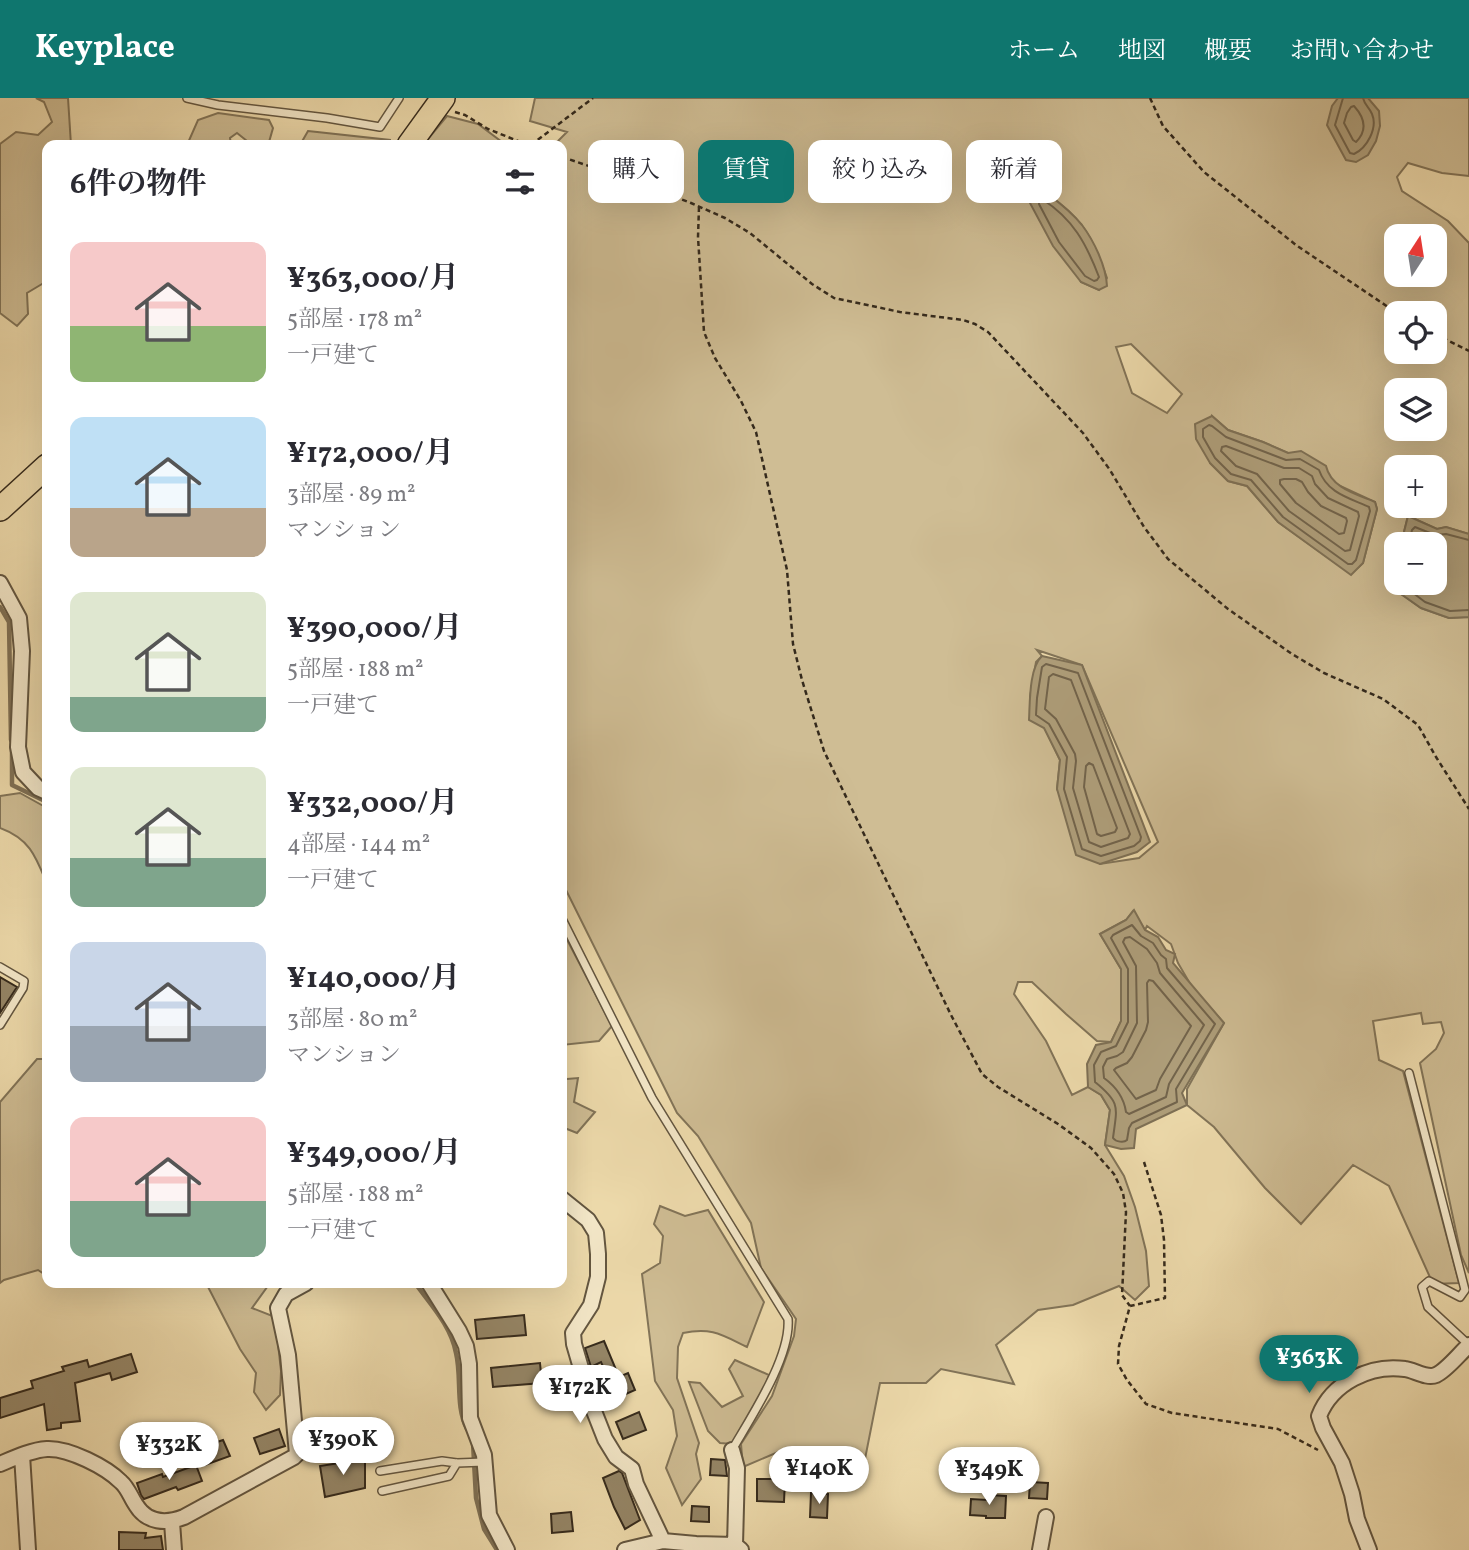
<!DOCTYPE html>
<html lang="ja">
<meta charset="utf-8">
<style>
:root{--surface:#fff;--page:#f7f7f7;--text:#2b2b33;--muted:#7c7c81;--accent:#0f766e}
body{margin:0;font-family:Vollkorn,"Noto Serif JP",serif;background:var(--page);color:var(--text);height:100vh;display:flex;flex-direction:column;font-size:26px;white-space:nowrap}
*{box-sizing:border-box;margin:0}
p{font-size:23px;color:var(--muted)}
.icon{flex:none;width:38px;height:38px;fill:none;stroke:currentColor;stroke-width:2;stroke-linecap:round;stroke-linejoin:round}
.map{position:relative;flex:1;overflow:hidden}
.panel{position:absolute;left:42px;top:42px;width:525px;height:1148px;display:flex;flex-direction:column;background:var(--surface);border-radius:14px;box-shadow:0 7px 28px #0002}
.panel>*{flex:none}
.hud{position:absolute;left:588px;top:42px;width:665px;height:63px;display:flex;gap:14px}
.needle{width:46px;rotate:12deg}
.buttons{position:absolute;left:1384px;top:126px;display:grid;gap:14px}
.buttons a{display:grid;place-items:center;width:63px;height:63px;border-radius:14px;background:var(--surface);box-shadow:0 7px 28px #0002;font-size:35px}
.price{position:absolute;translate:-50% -60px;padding:0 16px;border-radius:24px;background:#fff;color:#222;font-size:23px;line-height:46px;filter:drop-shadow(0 2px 4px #0008)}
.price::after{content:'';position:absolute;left:50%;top:42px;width:21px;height:16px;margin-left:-10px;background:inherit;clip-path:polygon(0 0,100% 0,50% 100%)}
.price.active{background:var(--accent);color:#fff}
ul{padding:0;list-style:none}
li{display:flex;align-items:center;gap:21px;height:175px;padding:0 28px}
li span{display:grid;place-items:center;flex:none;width:196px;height:140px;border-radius:14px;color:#555}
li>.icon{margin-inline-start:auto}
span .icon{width:84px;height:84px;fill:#fffc;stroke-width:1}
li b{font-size:30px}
h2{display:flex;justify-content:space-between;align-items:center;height:84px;padding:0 28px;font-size:30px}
.tag{padding:0 24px;border-radius:14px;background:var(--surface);box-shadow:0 7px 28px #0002;font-size:24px;line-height:63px}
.tag.active{background:var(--accent);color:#fff}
header{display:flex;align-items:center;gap:42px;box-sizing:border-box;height:98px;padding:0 35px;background:var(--accent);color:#fff}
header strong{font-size:33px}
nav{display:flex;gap:38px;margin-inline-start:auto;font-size:24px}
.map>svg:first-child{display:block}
.green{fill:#cfbd94;stroke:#827458;stroke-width:2;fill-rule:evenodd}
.water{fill:#af9f7b;stroke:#7e7055;stroke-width:2}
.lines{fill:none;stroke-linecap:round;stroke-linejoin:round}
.shore{stroke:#72644c;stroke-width:2}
.stream{stroke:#7e7055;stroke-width:4.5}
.building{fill:#958667;stroke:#352a1c;stroke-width:2}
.service-casing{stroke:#635640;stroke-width:10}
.minor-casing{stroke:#635640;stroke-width:18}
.trunk-casing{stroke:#352a1c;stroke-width:26}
.path{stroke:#352a1c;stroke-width:2.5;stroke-dasharray:5 3.5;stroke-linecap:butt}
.service{stroke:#f4e8c9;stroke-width:7}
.minor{stroke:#f4e8c9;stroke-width:14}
.trunk{stroke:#eedbac;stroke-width:23}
</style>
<header>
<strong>Keyplace</strong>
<nav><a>ホーム</a><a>地図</a><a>概要</a><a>お問い合わせ</a></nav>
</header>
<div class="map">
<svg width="1469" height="1452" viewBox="0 0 1469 1452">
<rect width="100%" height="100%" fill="#eedbac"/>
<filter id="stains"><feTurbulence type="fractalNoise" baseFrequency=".00286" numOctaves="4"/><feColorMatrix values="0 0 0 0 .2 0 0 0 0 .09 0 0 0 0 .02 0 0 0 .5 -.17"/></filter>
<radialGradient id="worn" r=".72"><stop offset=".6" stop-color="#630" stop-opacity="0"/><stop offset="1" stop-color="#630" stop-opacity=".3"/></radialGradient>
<path class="green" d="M36,0H68L71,47H47V183L27,195L28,216L17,228L0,215V46L16,34L38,37L52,24L44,4Z
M535,0H1469V78L1442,75L1408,65L1397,79L1402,93L1448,123L1469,145V436L1446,429L1437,431L1408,418L1401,446H1396V467L1392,489L1421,510L1449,520L1469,519V1175L1461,1157L1420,965L1436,951L1444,935L1441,924L1423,926L1421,915L1373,923L1379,962L1403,973L1459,1185L1433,1186L1389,1088L1353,1067L1301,1126L1265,1090L1214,1029L1187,1007V991L1224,925L1192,889L1178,865L1171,846L1147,828L1145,832L1133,813L1126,822L1100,836L1121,871L1122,922L1111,944L1097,943L1066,916L1032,884H1018L1014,896L1046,943L1072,997L1088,989L1101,997L1110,1012L1105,1047L1124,1078L1135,1109L1146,1153L1149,1188L1135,1202L1119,1188L1073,1207L1038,1212L996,1247L1014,1286L941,1271L926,1285H880L865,1361L835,1369L778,1354L743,1369L741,1346L772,1298L794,1238L796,1221L761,1170L751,1125L698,1038L677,1015L562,784V47H548L555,46L567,34L530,23ZM1041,90C1055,102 1072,113 1083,129C1094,144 1100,162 1107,180L1099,192L1081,184ZM1396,138H1435V177H1396ZM1396,215H1435V254H1396ZM1131,246L1182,296L1167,315L1132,295L1116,249ZM1396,292H1435V331H1396ZM1212,318L1228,332L1263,344L1288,355L1328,377L1338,387L1375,404L1377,411L1363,465L1351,476L1278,424L1247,388L1228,383L1210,365ZM1396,369H1435V408H1396ZM1037,552L1082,567L1158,744L1139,760L1100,766L1057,691L1060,662L1030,599L1036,564L1042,558Z
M218,15L269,22L273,30L269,44L252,47L237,35L230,40L231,47H187L198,22Z
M447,18L478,26L506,47H423Z
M308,33L390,42V47H300Z
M20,695L47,710V786C36,759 30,741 0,730V698Z
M562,832L612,928L599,943L562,947Z
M37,961H47V1178L38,1172L4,1182L0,1185V1004Z
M578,980L574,1004L595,1014L577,1035L562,1029V984L567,981Z
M660,1108L685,1118L708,1112L764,1204L747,1249C722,1237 712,1229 683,1235L678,1249L677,1280L699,1345L696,1356L701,1381L682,1407L666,1370L677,1338L673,1312L655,1283L642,1176L660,1165L663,1138L654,1126Z
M206,1185H270L252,1210L275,1219L281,1273L280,1297L266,1312L254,1294L256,1275L240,1251Z
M735,1262L769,1277L763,1293L732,1346L720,1345L708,1333L689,1284L700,1285L722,1309L743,1298L729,1271Z"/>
<path class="water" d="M1338,0H1368L1379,13L1380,28L1376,43L1368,57L1356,64L1346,62L1327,27L1332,8Z
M1026,84C1035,85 1042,91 1049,97C1061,106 1073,116 1082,127C1094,143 1106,168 1107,188L1099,192L1081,184L1053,148L1023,92Z
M1212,318L1228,332L1263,344L1288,355L1301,353L1326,368C1331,390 1356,396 1375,404L1377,411L1363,465L1351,477L1278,424L1247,388L1228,383L1210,365L1196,341L1195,326Z
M1408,418L1437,431L1446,429L1469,436V519L1449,520L1421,510L1391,489L1396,467V485H1435V446H1401Z
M1042,558L1082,567L1150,744L1137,754L1100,766L1076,757L1057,691L1060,662L1044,630L1029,622C1030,604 1029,570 1042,558Z
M1134,812L1145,832L1158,839L1166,852L1175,856L1173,865L1224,925L1182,995L1187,1007L1136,1031L1134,1050L1121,1051L1105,1047L1110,1012L1101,997L1088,989L1087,966L1096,947L1111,944L1121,923V871L1100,836L1126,822Z"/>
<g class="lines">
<path class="shore" d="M1343,0L1335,27L1350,55L1354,56C1367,50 1378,30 1372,16C1369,9 1365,8 1363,0
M1354,8C1364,19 1368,32 1356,44L1353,42L1344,25L1347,15L1351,9Z
M1042,101C1073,121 1086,145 1099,179L1097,182L1094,183L1085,178L1059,144L1039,106V103Z
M1209,327L1212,328L1226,339L1286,362L1300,361L1319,372C1327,395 1349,400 1369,409L1370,413L1356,462L1352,466H1348L1283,419L1251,382L1231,376L1215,360L1203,339V331Z
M1226,348L1284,370H1299L1312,378L1315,386L1328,400L1358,414L1359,418L1350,452L1345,453L1289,413L1257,376L1236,368L1221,353L1222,349Z
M1284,381H1296L1302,384L1308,394L1321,408L1346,420L1347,423L1344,435L1339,436L1296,405L1280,386V382Z
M1409,446L1412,432L1415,429L1435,437L1446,436L1469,442
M1400,485L1425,504L1450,513L1469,512
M1046,566L1078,575L1141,739L1140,743L1134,748L1101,758L1082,751L1064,691L1067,659L1049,626L1036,617L1037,600L1042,569Z
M1053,576L1071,582L1130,736L1128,740L1101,749L1089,744L1073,690L1076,663L1075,656L1056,621L1045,611L1049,579Z
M1089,665L1093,667L1117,730L1115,734L1101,738L1097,736L1084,689L1086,668Z
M1132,827L1141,838L1153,845L1161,857L1166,861L1167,870L1215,926L1176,991L1177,1004L1132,1025L1129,1030L1127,1042C1124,1045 1116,1044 1113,1040C1117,1009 1121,1005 1095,984L1094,967L1101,954L1116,948L1128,924V871L1111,840L1113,837Z
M1130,839L1147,851L1157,865L1160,875L1204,927L1169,986L1166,999L1129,1016L1126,1014C1124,1000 1115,988 1104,980L1103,969L1107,961L1117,958L1123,954L1137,925L1136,868L1123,844L1125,840Z
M1149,882L1153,883L1191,928L1160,981L1156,992L1136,1001L1114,972L1116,970L1127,965L1132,959L1146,932L1148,924L1147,885Z"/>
<path class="stream" d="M0,509L9,524L11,642
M12,650V687L47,704
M415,1185C431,1207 451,1228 456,1255C462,1280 455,1308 467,1331
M473,1345L476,1400L484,1431L497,1452"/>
</g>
<path class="building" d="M0,879L17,889L0,915Z
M524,1217L526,1237L477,1241L475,1222Z
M604,1243L619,1279L628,1275L635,1292L617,1300L601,1264L591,1269L585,1250Z
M131,1256L137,1274L112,1282L110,1275L75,1285L80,1323L61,1325V1330L47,1332L44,1306L0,1320V1300L33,1290L31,1283L64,1273L62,1269L87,1262L89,1269Z
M540,1265L542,1285L493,1289L491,1270Z
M639,1314L646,1332L623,1341L616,1324Z
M279,1331L285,1348L260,1356L254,1340Z
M223,1342L230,1358L205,1367L199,1350Z
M365,1361V1390L325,1399L320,1368Z
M711,1361L725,1362L727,1378L710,1377Z
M196,1367L202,1383L178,1392L176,1389L144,1401L141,1397L137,1385L162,1376L163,1379Z
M619,1373L622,1375L640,1422L625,1431L614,1409L603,1380Z
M757,1381H785L784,1404L757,1403Z
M1030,1384L1048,1385L1047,1401L1029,1400Z
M811,1395L828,1396L827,1420L810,1419Z
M989,1397L1006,1398L1005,1420H986V1418L970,1417L971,1401L988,1402Z
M692,1408L709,1409V1424L691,1423Z
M571,1414L573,1433L552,1435L551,1416Z
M119,1434L146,1435L145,1440L161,1438L163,1452H119Z"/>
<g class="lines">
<defs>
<path id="service" d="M187,0L218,7L327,20L380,29L399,0
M562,821L652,1000L788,1221C791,1259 751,1319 732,1352
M0,869L24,883L23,890L0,927
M1409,975L1465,1192L1460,1199L1429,1183L1422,1189L1428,1209L1469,1247
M380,1373L442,1363L457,1365L484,1364
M382,1393L449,1378L457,1365"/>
<path id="minor" d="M0,485L19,520L22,553L18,649L23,674L38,690L47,694
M562,1101L588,1122L596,1135L598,1156V1179L591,1207L573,1235L574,1246L592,1308L605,1341L616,1359L632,1371L636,1386L663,1443L696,1446L735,1447L741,1452
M429,1185L459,1233L466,1248L469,1266L470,1320L484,1357L489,1417L507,1452
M732,1352L737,1370L735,1447
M22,1357L28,1452
M0,1366C14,1360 31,1352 47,1351C69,1350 106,1369 121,1384C128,1390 131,1400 136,1407C147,1425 166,1426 184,1419L294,1359L297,1356L288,1257L278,1210L286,1196L306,1185
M172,1424L174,1452
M625,1452L663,1443
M1040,1452L1046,1419
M1369,1452L1357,1421L1352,1396L1342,1365L1323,1330L1319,1318C1332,1285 1370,1266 1405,1271C1414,1272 1427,1281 1436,1277C1447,1272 1460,1255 1469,1247"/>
<path id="trunk" d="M409,47L443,0
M0,411L47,368"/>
</defs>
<use href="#service" class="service-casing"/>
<use href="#minor" class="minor-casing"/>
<use href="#trunk" class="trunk-casing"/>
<path class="path" d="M1150,0L1163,28L1204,74L1296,147L1397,215
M455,14L465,17L488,31L528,47
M531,47L593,0
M562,59L628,81L691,105L725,120L750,135L812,186L834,200L900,214L963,222L975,226L988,234L1083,335L1110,372L1144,429L1168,461L1228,511L1292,556L1324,575L1383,601L1418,627L1436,659L1469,711
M699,109L698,139L704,234L715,260L741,303L756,334L787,472L793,546L802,582L824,653L951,917L982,976L998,989L1058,1026L1091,1050L1114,1076L1123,1095L1126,1114L1122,1197L1130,1208
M1435,236L1469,253
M1144,1064L1161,1117L1164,1142L1165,1200L1130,1208L1119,1248L1118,1266L1127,1282L1146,1306L1172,1315L1278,1331L1318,1352"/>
<use href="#service" class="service"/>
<use href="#minor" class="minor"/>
<use href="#trunk" class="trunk"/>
</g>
<rect width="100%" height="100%" filter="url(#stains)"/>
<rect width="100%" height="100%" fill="url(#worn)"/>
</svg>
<div class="buttons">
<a><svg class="needle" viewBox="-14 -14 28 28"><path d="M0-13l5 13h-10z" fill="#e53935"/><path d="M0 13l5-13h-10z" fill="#7c7c81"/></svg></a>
<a><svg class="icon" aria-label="locate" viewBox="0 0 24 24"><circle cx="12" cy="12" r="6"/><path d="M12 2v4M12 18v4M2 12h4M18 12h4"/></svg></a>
<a><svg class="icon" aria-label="layers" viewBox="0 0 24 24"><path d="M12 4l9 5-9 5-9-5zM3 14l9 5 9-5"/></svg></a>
<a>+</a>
<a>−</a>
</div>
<b class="price active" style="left:1309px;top:1297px">¥363K</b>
<b class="price" style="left:580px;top:1327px">¥172K</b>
<b class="price" style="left:343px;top:1379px">¥390K</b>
<b class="price" style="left:169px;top:1384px">¥332K</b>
<b class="price" style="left:819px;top:1408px">¥140K</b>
<b class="price" style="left:989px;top:1409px">¥349K</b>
<div class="hud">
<a class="tag">購入</a>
<a class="tag active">賃貸</a>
<a class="tag">絞り込み</a>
<a class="tag">新着</a>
</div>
<section class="panel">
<h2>6件の物件<svg class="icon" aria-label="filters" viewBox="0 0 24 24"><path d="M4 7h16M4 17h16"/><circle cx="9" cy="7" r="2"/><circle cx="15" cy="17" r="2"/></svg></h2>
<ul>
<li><span style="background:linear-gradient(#f6c9c9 60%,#8fb573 0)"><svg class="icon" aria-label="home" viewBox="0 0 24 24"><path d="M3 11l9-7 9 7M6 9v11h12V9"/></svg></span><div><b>¥363,000/月</b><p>5部屋 · 178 m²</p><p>一戸建て</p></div></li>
<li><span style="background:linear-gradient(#bfe0f5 65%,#b9a48a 0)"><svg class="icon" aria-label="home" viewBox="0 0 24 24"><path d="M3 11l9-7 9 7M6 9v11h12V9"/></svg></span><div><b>¥172,000/月</b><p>3部屋 · 89 m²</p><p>マンション</p></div></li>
<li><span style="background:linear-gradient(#dfe7d0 75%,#7fa58c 0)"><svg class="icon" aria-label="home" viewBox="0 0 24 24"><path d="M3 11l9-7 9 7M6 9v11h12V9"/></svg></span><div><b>¥390,000/月</b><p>5部屋 · 188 m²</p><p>一戸建て</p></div></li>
<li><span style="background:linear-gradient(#dfe7d0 65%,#7fa58c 0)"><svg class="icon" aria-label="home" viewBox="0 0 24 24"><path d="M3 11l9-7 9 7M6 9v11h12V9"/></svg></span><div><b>¥332,000/月</b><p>4部屋 · 144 m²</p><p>一戸建て</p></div></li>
<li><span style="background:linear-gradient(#c9d6e8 60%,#9aa5b1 0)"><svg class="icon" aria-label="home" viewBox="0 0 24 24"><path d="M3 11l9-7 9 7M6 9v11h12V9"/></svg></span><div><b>¥140,000/月</b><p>3部屋 · 80 m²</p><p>マンション</p></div></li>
<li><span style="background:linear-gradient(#f6c9c9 60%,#7fa58c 0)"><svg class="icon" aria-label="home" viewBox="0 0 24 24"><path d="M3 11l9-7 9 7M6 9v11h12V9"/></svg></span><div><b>¥349,000/月</b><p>5部屋 · 188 m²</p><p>一戸建て</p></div></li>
</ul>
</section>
</div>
